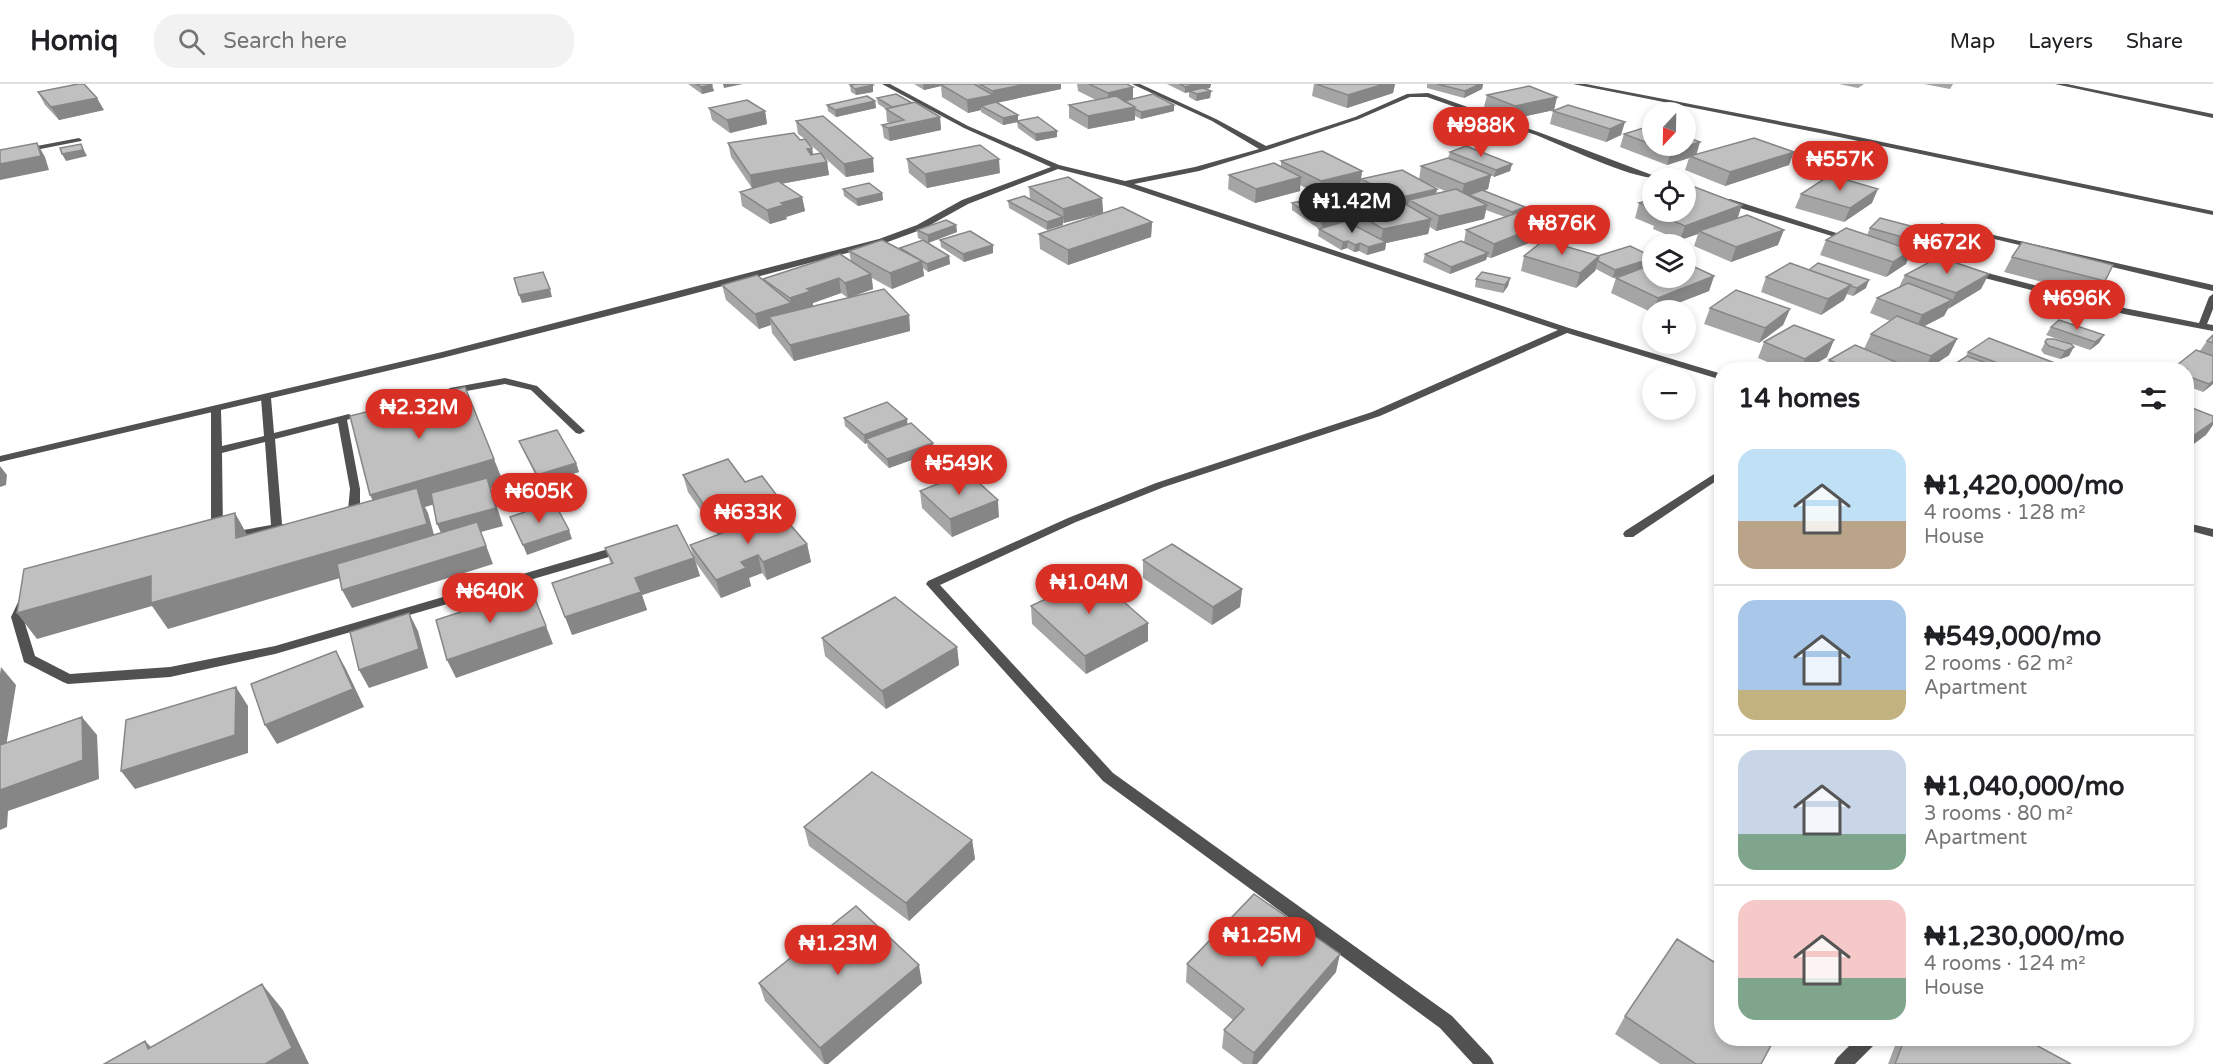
<!DOCTYPE html>
<meta charset="utf-8">
<style>
:root{--surface:#fff;--page:#f2f2f2;--text:#202124;--muted:#757577;--line:#e0e0e0;--accent:#d93025}
body{margin:0;font-family:"Varela Round",sans-serif;background:var(--page);color:var(--text);height:100vh;display:flex;flex-direction:column;font-size:22px;white-space:nowrap}
*{box-sizing:border-box;margin:0}
p{font-size:20px;color:var(--muted)}
.icon{flex:none;width:33px;height:33px;fill:none;stroke:currentColor;stroke-width:2;stroke-linecap:round;stroke-linejoin:round}
.map{position:relative;flex:1;overflow:hidden}
.sheet{position:absolute;left:1714px;top:278px;width:480px;height:684px;display:flex;flex-direction:column;background:var(--surface);border-radius:24px;box-shadow:0 3px 9px #0003}
.sheet>*{flex:none}
.needle{width:39px;rotate:202deg}
.controls{position:absolute;left:1642px;top:18px;display:grid;gap:12px}
.controls a{display:grid;place-items:center;width:54px;height:54px;border-radius:50%;background:var(--surface);box-shadow:0 3px 9px #0003;font-size:30px}
.price{position:absolute;translate:-50% -51px;padding:0 14px;border-radius:21px;background:var(--accent);color:#fff;font-size:20px;line-height:39px;filter:drop-shadow(0 2px 3px #0008)}
.price::after{content:'';position:absolute;left:50%;top:36px;width:18px;height:14px;margin-left:-9px;background:inherit;clip-path:polygon(0 0,100% 0,50% 100%)}
.price.active{background:#222;color:#fff}
ul{padding:0;list-style:none}
li{display:flex;align-items:center;gap:18px;height:150px;padding:0 24px}
li+li{border-top:2px solid var(--line)}
li span{display:grid;place-items:center;flex:none;width:168px;height:120px;border-radius:18px;color:#555}
li>.icon{margin-inline-start:auto}
span .icon{width:72px;height:72px;fill:#fffc;stroke-width:1}
li b{font-size:26px}
h2{display:flex;justify-content:space-between;align-items:center;height:72px;padding:0 24px;font-size:26px}
header{display:flex;align-items:center;gap:36px;box-sizing:border-box;height:84px;padding:0 30px;background:var(--surface);border-bottom:2px solid var(--line)}
header strong{font-size:28px}
nav{display:flex;gap:33px;margin-inline-start:auto;font-size:21px}
.search{width:420px;height:54px;background:var(--page);display:flex;align-items:center;gap:15px;box-sizing:border-box;padding:0 21px;border-radius:24px;color:var(--muted);font-size:22px}
.map>svg:first-child{display:block}
.lines{fill:none;stroke-linecap:round;stroke-linejoin:round}
.lane{fill:#515151;fill-rule:evenodd}
.street{fill:#515151;fill-rule:evenodd}
.wall{fill:#a5a5a5;fill-rule:evenodd}
.shaded-wall{fill:#868686}
.building{fill:#c0c0c0;stroke:#868686;stroke-width:1.5}
</style>
<header>
<strong>Homiq</strong>
<div class="search"><svg class="icon" aria-label="search" viewBox="0 0 24 24"><circle cx="10" cy="10" r="6"/><path d="M15 15l6 6"/></svg>Search here</div>
<nav><a>Map</a><a>Layers</a><a>Share</a></nav>
</header>
<div class="map">
<svg width="2213" height="980" viewBox="0 0 2213 980">
<rect width="100%" height="100%" fill="#fff"/>
<g class="lines">
<path class="lane" d="M505,294L537,302L585,347L580,350L576,349L531,306L505,300L450,310L445,307L450,304Z
M266,311L271,314L274,349L349,330L354,333L347,336L360,405V427L350,436L346,437L340,434L348,426L350,405L338,339L275,355L282,440L291,442L293,444L291,446L277,447L231,456L227,455L225,452L227,449L271,441L265,358L222,369L223,448L217,452L211,448V326L216,323L221,326L222,362L264,352L261,314Z
M622,461L628,465L626,468L275,570L170,593L68,600L63,598L24,578L11,533L20,514H28L30,517L23,533L35,572L70,590L170,583L275,562Z"/>
<path class="street" d="M882,0H890L968,42L1059,81L1125,97L1195,83L1259,65L1212,37L1132,0H1140L1216,35L1266,62L1355,33L1407,10L1428,9L1541,49L1660,94C1635,97 1564,62 1536,51C1500,38 1463,26 1427,13H1410L1359,35L1267,66L1199,87L1134,100L1569,244L1722,290V296L1567,249L1380,332L1164,403L1076,438L940,501L1113,689L1452,932L1491,974L1494,980H1473L1440,944L1103,697L926,500L928,497L1068,434L1156,399L1372,328L1558,246L1125,102L1058,85L968,120L923,145L885,159L666,217L442,274L0,378V372L442,268L879,155L917,141L962,116L1051,83L964,44Z
M1573,0H1586L1820,45L2213,127V131L1820,49Z
M2055,0H2067L2213,30V34Z
M79,54L82,56L81,57L0,73V69Z
M1724,115H1730L1855,155L1848,157L1724,119Z
M1941,139L2213,201V207L1944,143L1940,141Z
M1891,165H1897L1951,181L1944,183L1891,169Z
M1972,185L2124,224L2199,239L2209,213L2213,210V225L2207,240L2213,241V247L2124,230L1969,190V186Z
M1722,385V393L1633,453H1625L1623,450L1625,447Z
M2187,439L2213,445V453L2187,446Z
M1857,954H1878L1875,960L1855,980H1834L1837,974Z"/>
</g>
<path class="wall" d="M688,0H711L714,7L702,10Z
M914,0H1061V5L997,19L1018,37L1057,47V53L1036,57L1018,44L1017,38L1003,41L981,28V26L968,29L942,13L941,2L924,6Z
M1077,0H1127L1133,15L1174,21V27L1141,35L1135,32V36L1088,45L1069,34V21L1096,16L1078,7Z
M1167,0H1211L1210,4L1206,5L1211,7L1210,14L1196,17L1189,13V8L1185,9Z
M1314,0H1395L1393,9L1347,24L1312,12Z
M1427,0H1483L1482,5L1464,14L1427,4Z
M1839,0H1864L1858,4Z
M1924,0H1953L1950,5Z
M850,1H873V8L856,11L851,8Z
M38,8L104,26L59,36L45,21Z
M1487,11L1557,13L1554,26L1512,35L1484,23Z
M877,14L912,19L940,33L941,46L890,57L884,54L882,41L890,39L887,38L886,25L878,20Z
M875,17L876,24L836,33L828,27L827,21Z
M1568,21L1621,51L1606,58L1550,40L1553,27Z
M709,24L765,27L767,40L730,49L712,36Z
M796,37L874,88L846,93L824,73L827,78L829,91L781,100L802,113L805,127L786,133L787,135L770,140L742,122L740,108L752,104L731,73L728,59L805,55L798,50ZM807,58L820,69L813,70L812,64Z
M1653,41V62H1686L1696,71L1789,81L1725,102L1685,86L1689,74L1667,81L1620,63L1624,50Z
M1450,68L1512,80L1510,87L1494,93L1491,91L1488,105L1484,107L1525,123L1523,131H1522L1543,140L1539,155L1491,174L1487,173L1486,176L1450,190L1423,178L1425,170L1464,158L1466,146L1505,133L1486,126L1484,135L1436,147L1430,143L1428,150L1386,159L1385,166L1367,171L1359,167L1354,168L1347,164L1341,166L1318,152L1319,145L1292,126V119L1325,115L1326,111L1378,123L1383,122L1359,109L1360,101L1319,111L1300,101V107L1255,119L1228,105L1229,91L1281,83V77L1362,87L1361,95L1419,96L1421,82L1448,74ZM1424,98L1445,107L1436,109L1437,105Z
M907,75L1000,89L927,104L909,89Z
M1029,103L1102,114L1103,129L1063,139V141L1047,146L1009,124L1008,117L1030,116Z
M843,105L882,109L883,116L858,122L844,112Z
M1801,110L1872,119L1844,138L1795,124Z
M1653,115V128H1686L1737,134L1778,161L1731,178L1694,162L1698,150L1680,156L1653,145L1654,142L1635,134L1639,119Z
M1152,138L1151,153L1068,181L1040,165L1039,150Z
M956,141L957,148L928,159L918,154L917,146Z
M1870,144L1919,153L1909,163L1884,157L1906,180L1886,193L1820,171L1826,156L1867,151Z
M940,156L993,169L964,178L941,163Z
M900,164L949,172L950,180L928,188L923,184L924,192L892,205L872,194L873,205L848,214L909,231L910,247L794,277L772,249L771,241L759,245L726,216L722,201L763,196V195L851,177L849,167L901,166ZM841,209L848,214L813,222V219Z
M1524,172H1598L1653,178L1652,180L1714,192L1709,207L1660,226H1653V229L1611,209L1616,194L1633,188L1613,194L1596,185L1595,187L1576,204L1521,187Z
M2012,173L2105,197L2096,212L2004,188Z
M1809,186L1866,204L1853,212L1847,210L1844,216L1821,231L1761,208L1766,193Z
M1905,191L1981,205L1948,225L1944,232L1924,242L1957,255L1949,271L1928,285H1914L1900,280L1907,285H1825L1829,276L1864,265L1871,250L1890,237L1870,229L1877,214L1899,203Z
M1510,194L1508,202L1503,209L1475,203L1476,195Z
M1710,224L1790,225L1783,241L1759,259L1704,240Z
M2051,243L2104,251L2099,259L2090,266L2046,251Z
M2213,251V300L2203,308L2187,302V285L2207,257Z
M2047,255H2054L2069,272L2060,275L2044,270L2041,266Z
M1764,258L1827,273L1807,285H1784L1758,274Z
M1968,268L2060,281L2057,285H1947L1966,272Z
M844,334L907,341L934,368L889,384L868,364L867,359L865,360L845,342Z
M519,357L576,379L579,388L540,400L523,366Z
M683,391L745,398L782,430L807,460L811,478L767,496L762,489L749,494L751,502L721,514L696,479L700,492L642,511L647,526L572,551L611,480L605,464L694,474L690,461L718,451L688,408Z
M920,407L999,433L952,453L922,424Z
M1143,476L1242,505L1240,523L1212,541L1143,494Z
M1031,522L1148,557L1086,590L1032,540Z
M822,554L957,563L959,581L886,625L825,572Z
M804,743L972,756L975,775L909,837L809,762Z
M1187,880L1336,888L1257,980H1243L1222,964L1224,946L1233,936L1186,898Z
M759,899H922L828,980H824L765,917Z
M1625,932L1761,980H1660L1615,950Z
M1898,954H2023L2071,980H1888Z"/>
<path class="shaded-wall" d="M723,0H743L724,4Z
M923,0H944H940L941,2L924,6Z
M1026,0H1061V5L981,22V26L968,29L967,16L993,11L992,7Z
M1197,0H1211L1210,4L1191,8L1189,7V8L1185,9V3Z
M1384,0H1395L1393,9L1347,24L1348,11Z
M1480,0H1483L1482,5L1464,14L1465,7Z
M712,1L714,7L702,10L701,3Z
M873,1V8L856,11L855,5Z
M1133,3V15L1108,21V9Z
M1211,7L1210,14L1196,17L1197,10Z
M1557,13L1554,26L1512,35L1515,22Z
M97,14L104,26L59,36L51,23Z
M875,17L876,24L836,33L835,26Z
M1174,21V27L1141,35V28Z
M1135,23V36L1088,45V32Z
M765,27L767,40L730,49L727,36Z
M1018,31V38L1003,41V34Z
M940,33L941,46L890,57L888,44Z
M1625,38L1621,51L1606,58L1610,45Z
M1057,47V53L1036,57L1035,50Z
M1700,58L1696,72H1690L1689,74L1667,81L1671,67Z
M37,59L45,73L49,86L0,96V80Z
M81,60L87,72L66,77L62,70Z
M812,64L814,77L807,65Z
M1794,68L1789,81L1725,102L1730,88Z
M873,74L874,88L846,93L844,80Z
M999,75L1000,89L927,104L925,90Z
M827,78L829,91L752,105L750,91Z
M1512,80L1510,87L1494,93L1496,86Z
M1362,87L1360,101L1319,111L1321,97Z
M1491,91L1488,105L1461,114L1464,100Z
M1301,93L1300,107L1255,119L1256,105Z
M1437,105L1434,119L1409,116L1407,126L1396,128L1398,114Z
M1878,105L1872,119L1844,138L1850,124Z
M882,109L883,116L858,122L856,115Z
M802,113L805,127L786,133L787,135L770,140L767,126L781,119Z
M1102,114L1103,129L1064,139L1063,125Z
M1487,121L1484,135L1436,147L1439,132Z
M1742,121L1737,136L1699,147L1698,150L1680,156L1685,142Z
M1525,123L1523,131L1511,136L1512,128Z
M1352,132L1351,140L1321,146L1322,139Z
M1063,133V141L1047,146V138Z
M1431,135L1428,150L1386,159L1385,166L1367,171L1368,163L1380,160L1383,145Z
M1152,138L1151,153L1068,181V166Z
M1543,140L1539,155L1491,174L1494,160Z
M956,141L957,148L928,159V151Z
M1922,145L1919,153L1909,163L1913,156Z
M1784,146L1778,161L1731,178L1736,163Z
M1348,157L1347,164L1341,166L1343,158Z
M1360,159L1359,167L1354,168L1355,161Z
M993,161V169L964,178L963,170Z
M1912,166L1906,180L1886,193L1893,178Z
M1488,169L1486,176L1450,190L1451,183Z
M949,172L950,180L928,188L927,180Z
M1599,172L1595,187L1576,204L1580,189Z
M1653,174L1652,182L1613,194L1615,186Z
M922,177L924,192L892,205L890,189Z
M871,190L873,205L848,214L845,199Z
M1989,190L1981,205L1948,225L1956,209Z
M1714,192L1709,207L1660,226H1654L1658,214Z
M839,194L841,209L813,219V223L793,230L790,214L807,205Z
M1510,194L1508,202L1503,209L1505,201Z
M1869,196L1866,204L1853,212L1857,204Z
M1851,201L1844,216L1821,231L1828,215Z
M550,205L552,213L522,219L519,211Z
M1952,216L1944,232L1915,247L1922,231Z
M791,219L794,234L769,233L771,241L759,245L755,230Z
M1790,225L1783,241L1759,259L1765,244Z
M909,231L910,247L794,277L790,261Z
M2104,251L2099,259L2090,266L2095,258Z
M1957,255L1949,271L1928,285H1925L1931,272Z
M1834,256L1827,273L1807,285H1801L1805,275Z
M2074,263L2069,272L2060,275L2065,267Z
M2213,297V300L2203,308L2209,300Z
M907,335L908,344L866,355L867,359L865,360L864,351Z
M2213,338V341L2206,351L2187,365V356Z
M933,359L934,368L889,384L887,375Z
M494,375L504,400L491,404L503,442L481,448L493,480L352,524L342,506L486,462L481,448L445,458L437,440L496,424L490,404L425,423L428,429L438,465L168,545L152,522L37,555L17,529L151,492L166,515L427,440L422,424L382,435L370,411Z
M576,379L579,388L540,400L537,391Z
M0,382L7,391L6,401L0,403Z
M778,413L782,430L719,453L714,435Z
M998,416L999,433L952,453L950,435Z
M235,429L249,454H236Z
M569,446L572,455L527,471L523,461Z
M807,460L811,478L767,496L763,478Z
M758,471L762,489L749,494L751,502L721,514L716,496L741,478Z
M694,474L700,492L642,511L647,526L572,551L565,533L635,494Z
M1242,505L1240,523L1212,541L1213,523Z
M409,529L418,547L428,584L369,604L359,586Z
M1148,539V557L1086,590L1085,572Z
M546,542L553,560L456,594L447,576Z
M957,563L959,581L886,625L882,607Z
M336,567L346,585L364,623L277,660L265,641Z
M1,583L16,601L5,669L0,670V590Z
M236,603L248,622V669L135,705L121,687Z
M82,633L97,651L99,695L8,727L7,743L0,746V706Z
M972,756L975,775L909,837L906,819Z
M1340,870L1336,888L1257,980H1252L1254,969Z
M919,881L922,899L828,980H825L820,964Z
M262,900L283,926L309,980H265Z
M145,957L168,980L148,965Z"/>
<path class="building" d="M78,0H84L97,14L51,23L38,8Z
M696,0H711L712,1L701,3Z
M856,0H871L873,1L855,5L850,1Z
M940,0H974L993,11L967,16Z
M980,0H1026L992,7Z
M1089,0H1127L1133,3L1108,9Z
M1180,0H1197L1185,3Z
M1316,0H1384L1348,11Z
M1437,0H1480L1465,7Z
M1529,2L1557,13L1515,22L1487,11Z
M1203,4L1211,7L1197,10L1189,7Z
M896,10L912,19L892,23L877,14Z
M1153,10L1174,21L1141,28L1135,25V23L1124,17Z
M867,12L875,17L835,26L827,21Z
M1116,12L1135,23L1088,32L1069,21Z
M747,16L765,27L727,36L709,24Z
M915,18L940,33L888,44L882,41L904,36L886,25Z
M996,18L1018,31L1003,34L981,22Z
M1568,21L1625,38L1610,45L1553,27Z
M823,32L873,74L844,80L796,37Z
M1038,33L1057,47L1035,50L1017,37Z
M1653,41V61L1624,50Z
M794,49L800,56L805,55L812,64L807,65L811,71L821,69L827,78L750,91L728,59Z
M1686,53L1700,58L1671,67L1656,62H1686Z
M1754,54L1794,68L1730,88L1690,72Z
M37,59L41,72L0,80V66Z
M81,60L83,66L62,70L60,64Z
M980,61L999,75L925,90L907,75Z
M1466,62L1512,80L1496,86L1450,68Z
M1322,67L1362,87L1321,97L1281,77Z
M1448,74L1491,91L1464,100L1421,82Z
M1274,79L1301,93L1256,105L1229,91Z
M1402,86L1437,105L1398,114L1361,95Z
M1830,91L1878,105L1850,124L1801,110Z
M1068,93L1102,114L1063,125L1029,103Z
M778,97L802,113L781,119L784,121L767,126L740,108Z
M869,99L882,109L856,115L843,105Z
M1692,102L1742,121L1685,142L1657,130L1662,129L1659,128H1686V104Z
M1456,105L1487,121L1439,132L1409,116Z
M1350,106L1378,123L1355,128V129L1326,111Z
M1482,106L1525,123L1512,128L1469,111Z
M1024,112L1063,133L1047,138L1008,117Z
M1322,113L1352,132L1322,139L1292,119Z
M1653,115V125L1639,119Z
M1402,118L1431,135L1383,145L1355,128Z
M1122,123L1152,138L1068,166L1039,150Z
M1517,129L1543,140L1494,160L1466,146Z
M1747,131L1784,146L1736,163L1699,147Z
M1880,134L1922,145L1913,156L1870,144Z
M946,136L956,141L928,151L917,146Z
M1346,137L1386,158L1368,163L1360,159L1355,161L1348,157L1343,158L1319,145Z
M1846,144L1912,166L1893,178L1826,156Z
M970,147L993,161L963,170L940,156Z
M882,156L922,177L890,189L849,167Z
M923,156L949,172L927,180L900,164Z
M1544,156L1599,172L1580,189L1524,172Z
M1461,157L1488,169L1451,183L1425,170Z
M2022,158L2113,181L2105,197L2012,173Z
M1630,162L1653,173V174L1615,186L1598,177L1599,172H1598Z
M840,170L871,190L845,199L839,194L807,205L811,207L790,214L763,195Z
M1939,173L1989,190L1956,209L1905,191Z
M1686,179L1714,192L1658,214L1616,194L1653,180V194H1686Z
M1790,179L1851,201L1828,215L1766,193Z
M1818,179L1869,196L1857,204L1850,202L1851,201L1809,186Z
M543,188L550,205L519,211L514,194Z
M1482,188L1510,194L1505,201L1476,195Z
M757,191L791,219L755,230L722,201Z
M1908,199L1952,216L1922,231L1877,214Z
M884,205L909,231L790,261L769,233Z
M1736,206L1790,225L1765,244L1710,224Z
M1897,232L1957,255L1931,272L1871,250Z
M2059,236L2104,251L2095,258L2051,243Z
M1794,241L1834,256L1805,275L1764,258Z
M2213,251V259L2207,257Z
M1989,254L2060,281L2053,285H2014L1968,268Z
M2047,255H2054L2071,260L2074,263L2065,267L2049,262L2045,258Z
M1855,261L1908,283L1904,285H1851L1829,276Z
M2196,266L2213,272V297L2209,300L2187,292V285H2172Z
M1967,272L2003,285H1947Z
M465,303L494,375L370,411L350,332Z
M887,318L907,335L864,351L844,334Z
M2187,322L2213,332V338L2187,356Z
M911,339L933,359L887,375L866,355Z
M557,346L576,379L537,391L519,357Z
M728,375L745,398L762,392L778,413L714,435L683,391Z
M967,388L998,416L950,435L920,407Z
M487,394L496,424L437,440L431,409Z
M417,404L427,440L151,519V492L17,529L24,485L235,429L236,454Z
M554,418L569,446L523,461L510,433Z
M779,428L807,460L763,478L758,471L741,478L746,484L716,496L690,461Z
M477,438L486,462L342,506L337,480Z
M677,441L694,474L635,494L641,508L565,533L552,499L613,479L605,464Z
M1172,460L1242,505L1213,523L1143,476Z
M1094,492L1148,539L1085,572L1031,522Z
M531,505L546,542L447,576L436,536Z
M895,513L957,563L882,607L822,554Z
M409,529L419,565L359,586L350,548Z
M336,567L353,605L265,641L251,600Z
M236,603L235,651L121,687L126,636Z
M82,633L83,676L0,706V661Z
M872,688L972,756L906,819L804,743Z
M1254,810L1340,870L1254,969L1224,946L1244,925L1187,880Z
M856,822L919,881L820,964L759,899Z
M1677,855L1722,883V954H1775L1761,980H1696L1625,932Z
M262,900L292,964L265,980H104L145,957L148,965Z
M1905,954H2023L2071,980H1895Z"/>
</svg>
<div class="controls">
<a><svg class="needle" viewBox="-14 -14 28 28"><path d="M0-13l5 13h-10z" fill="#e53935"/><path d="M0 13l5-13h-10z" fill="#757577"/></svg></a>
<a><svg class="icon" aria-label="locate" viewBox="0 0 24 24"><circle cx="12" cy="12" r="6"/><path d="M12 2v4M12 18v4M2 12h4M18 12h4"/></svg></a>
<a><svg class="icon" aria-label="layers" viewBox="0 0 24 24"><path d="M12 4l9 5-9 5-9-5zM3 14l9 5 9-5"/></svg></a>
<a>+</a>
<a>−</a>
</div>
<b class="price" style="left:1481px;top:74px">₦988K</b>
<b class="price" style="left:1840px;top:108px">₦557K</b>
<b class="price active" style="left:1352px;top:150px">₦1.42M</b>
<b class="price" style="left:1562px;top:172px">₦876K</b>
<b class="price" style="left:1947px;top:191px">₦672K</b>
<b class="price" style="left:2077px;top:247px">₦696K</b>
<b class="price" style="left:419px;top:356px">₦2.32M</b>
<b class="price" style="left:959px;top:412px">₦549K</b>
<b class="price" style="left:539px;top:440px">₦605K</b>
<b class="price" style="left:748px;top:461px">₦633K</b>
<b class="price" style="left:1089px;top:531px">₦1.04M</b>
<b class="price" style="left:490px;top:540px">₦640K</b>
<b class="price" style="left:1262px;top:884px">₦1.25M</b>
<b class="price" style="left:838px;top:892px">₦1.23M</b>
<section class="sheet">
<h2>14 homes<svg class="icon" aria-label="filters" viewBox="0 0 24 24"><path d="M4 7h16M4 17h16"/><circle cx="9" cy="7" r="2"/><circle cx="15" cy="17" r="2"/></svg></h2>
<ul>
<li><span style="background:linear-gradient(#bfe0f5 60%,#b9a48a 0)"><svg class="icon" aria-label="home" viewBox="0 0 24 24"><path d="M3 11l9-7 9 7M6 9v11h12V9"/></svg></span><div><b>₦1,420,000/mo</b><p>4 rooms · 128 m²</p><p>House</p></div></li>
<li><span style="background:linear-gradient(#a9c7e8 75%,#c2b280 0)"><svg class="icon" aria-label="home" viewBox="0 0 24 24"><path d="M3 11l9-7 9 7M6 9v11h12V9"/></svg></span><div><b>₦549,000/mo</b><p>2 rooms · 62 m²</p><p>Apartment</p></div></li>
<li><span style="background:linear-gradient(#c9d6e8 70%,#7fa58c 0)"><svg class="icon" aria-label="home" viewBox="0 0 24 24"><path d="M3 11l9-7 9 7M6 9v11h12V9"/></svg></span><div><b>₦1,040,000/mo</b><p>3 rooms · 80 m²</p><p>Apartment</p></div></li>
<li><span style="background:linear-gradient(#f6c9c9 65%,#7fa58c 0)"><svg class="icon" aria-label="home" viewBox="0 0 24 24"><path d="M3 11l9-7 9 7M6 9v11h12V9"/></svg></span><div><b>₦1,230,000/mo</b><p>4 rooms · 124 m²</p><p>House</p></div></li>
</ul>
</section>
</div>
